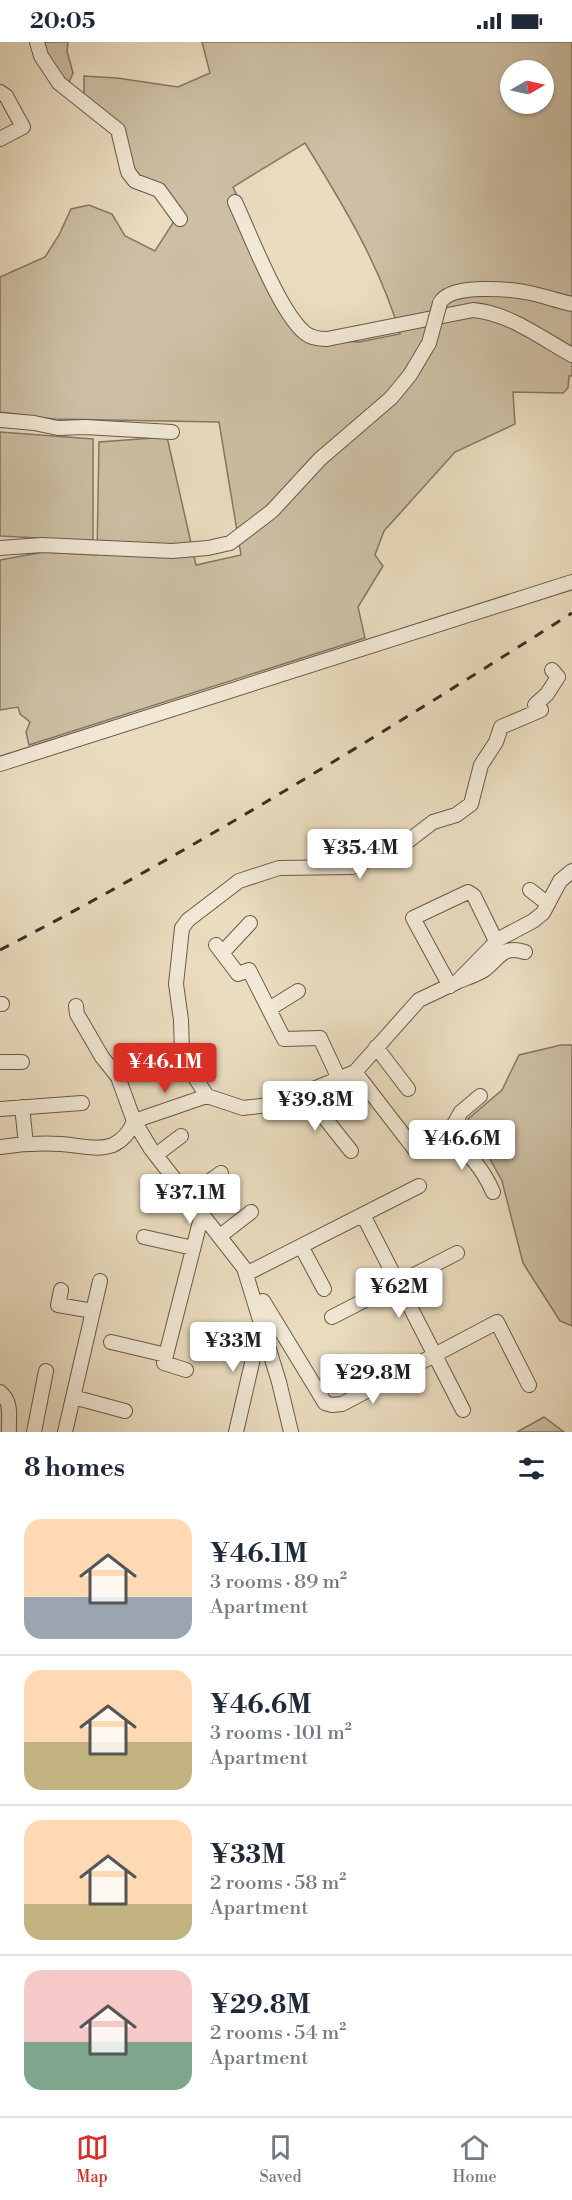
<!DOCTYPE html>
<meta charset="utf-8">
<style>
:root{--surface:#fff;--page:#f2f2f3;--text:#1f2937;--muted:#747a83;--line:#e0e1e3;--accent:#d93025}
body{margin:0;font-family:"Libre Bodoni",serif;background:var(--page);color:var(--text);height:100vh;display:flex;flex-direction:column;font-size:22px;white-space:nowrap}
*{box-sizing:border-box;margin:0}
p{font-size:20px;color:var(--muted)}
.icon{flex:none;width:33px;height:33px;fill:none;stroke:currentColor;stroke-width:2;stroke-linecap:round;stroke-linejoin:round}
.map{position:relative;height:1390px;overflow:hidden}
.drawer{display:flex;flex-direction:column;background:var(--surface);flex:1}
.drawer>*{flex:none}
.needle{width:39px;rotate:81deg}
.controls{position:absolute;left:500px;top:18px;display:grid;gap:12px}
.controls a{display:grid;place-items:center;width:54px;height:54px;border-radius:50%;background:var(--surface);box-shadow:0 2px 4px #0004;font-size:30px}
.price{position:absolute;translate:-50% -51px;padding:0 14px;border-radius:6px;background:#fff;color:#222;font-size:20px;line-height:39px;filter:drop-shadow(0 2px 3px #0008)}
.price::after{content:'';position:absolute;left:50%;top:36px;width:18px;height:14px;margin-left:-9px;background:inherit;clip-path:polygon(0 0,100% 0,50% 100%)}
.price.selected{background:var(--accent);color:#fff}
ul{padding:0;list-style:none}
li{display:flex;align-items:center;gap:18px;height:150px;padding:0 24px}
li+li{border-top:2px solid var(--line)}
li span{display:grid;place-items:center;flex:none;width:168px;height:120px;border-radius:18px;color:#555}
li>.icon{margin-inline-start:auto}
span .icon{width:72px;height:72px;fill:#fffc;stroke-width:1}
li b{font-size:26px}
h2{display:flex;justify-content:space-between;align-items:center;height:72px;padding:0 24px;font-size:26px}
.status{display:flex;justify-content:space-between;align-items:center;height:42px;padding:0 30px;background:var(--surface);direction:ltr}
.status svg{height:16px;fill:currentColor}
.menu{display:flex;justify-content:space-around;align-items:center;height:84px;border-top:2px solid var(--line);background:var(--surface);font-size:16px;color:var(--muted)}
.menu a{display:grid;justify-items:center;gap:3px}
.menu .selected{color:var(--accent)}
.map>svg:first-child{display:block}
.green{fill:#cdbfa4;stroke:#857762;stroke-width:1.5;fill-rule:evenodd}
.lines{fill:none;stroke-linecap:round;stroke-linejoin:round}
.minor-casing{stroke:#685a48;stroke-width:16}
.minor{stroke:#f1e8d5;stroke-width:14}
.rail{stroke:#3d2f20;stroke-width:3;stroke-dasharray:10 10;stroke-linecap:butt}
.minor-bridge-casing{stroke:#685a48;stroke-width:16;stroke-linecap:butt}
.minor-bridge{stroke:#f1e8d5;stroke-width:14}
</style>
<div class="status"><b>20:05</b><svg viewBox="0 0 49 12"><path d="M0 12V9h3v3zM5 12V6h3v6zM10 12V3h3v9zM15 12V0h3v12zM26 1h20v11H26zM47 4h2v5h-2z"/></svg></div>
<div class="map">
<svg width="572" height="1390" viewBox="0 0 572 1390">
<rect width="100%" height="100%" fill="#eadcbf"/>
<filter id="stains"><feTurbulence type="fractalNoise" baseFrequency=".00333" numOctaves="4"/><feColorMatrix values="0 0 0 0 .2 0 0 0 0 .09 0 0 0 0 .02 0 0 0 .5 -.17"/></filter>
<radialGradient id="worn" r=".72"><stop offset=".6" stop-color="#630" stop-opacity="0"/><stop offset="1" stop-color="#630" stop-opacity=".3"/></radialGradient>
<path class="green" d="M42,0H68L67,9L73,31L67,45L47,15Z
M202,0H572V334H569L568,346L563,351L513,350L515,382L455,410L384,489L375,513L383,524L358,565L365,596L29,703L26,690L30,680L20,672L18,665L0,668V518L44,510L97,513L99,400L167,395L196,523L241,513L219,380L54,377L0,370V235L45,215L59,193L71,167L89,163L112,172L125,194L155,209L180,170L132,127L119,83L84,57V34L117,36L178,45L210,31ZM510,28H543V62H510ZM305,101C342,161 380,223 400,292L359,300L314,298L294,276L233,145Z
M0,390L93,397V499L0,494Z
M561,1003H572V1284L560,1279L523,1221L502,1139L468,1077L502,1048L519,1013Z
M544,1375L564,1390H517Z"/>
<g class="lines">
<defs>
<path id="minor" d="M37,0L41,14L59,41L118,88L128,130L135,139L159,148L180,177
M0,50L6,54L23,85L0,97
M235,160C250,192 280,271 305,291C311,296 319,297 327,297L473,268C509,271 541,296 572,313
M440,261C450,241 510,247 530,251C544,254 558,259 572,262
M0,378L34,381L58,386L85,385L172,390
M0,506L42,503L172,509L208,506L230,501L272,469L320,417L391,356L410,333L429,301
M0,722L572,540
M530,848L548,862
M216,903L238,932L249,928L284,997L320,996L339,1037
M222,911L250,881
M462,938C469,935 478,932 484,928C500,916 502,903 525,910
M450,944L413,876L468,850L474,854L496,899
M0,962H2
M76,964L77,972L102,1015L118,1035L134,1079L151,1107L244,1226L279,1340L291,1390
M269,967L298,949
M376,1005L408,1047
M0,1020H22
M355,1030L416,1109L445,1098L452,1092L453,1084L461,1070L480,1054
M304,1050L351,1109
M207,1054L187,1023L182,1010L181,978L176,942L182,886L188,878L239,839L279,826L352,825L403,803L433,780L456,773L471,762L481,723L496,700L501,685L541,668L535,663L547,652L558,635L552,628
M22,1065L26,1102
M0,1067L82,1061
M449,1095C469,1110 483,1127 493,1150
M0,1105C20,1102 41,1101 61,1102C77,1103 97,1109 113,1103C123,1098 130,1090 134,1079L207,1054L243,1066L277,1062L355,1030L419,958L457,940L499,897L533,879L543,871L560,839L572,829
M156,1113L181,1094
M188,1155L221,1131
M363,1173L463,1368
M220,1194L251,1170
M144,1195L193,1206
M301,1204L324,1247
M246,1232L419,1144
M61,1248L58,1263L93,1269
M263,1259L325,1361L332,1363L342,1362L497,1280L529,1343
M332,1275L457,1211
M111,1300L166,1313
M186,1328L164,1321L202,1172
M0,1350C13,1361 8,1374 9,1390
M73,1355L125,1369
M34,1390L46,1329
M65,1390L100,1239
M236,1390L261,1282"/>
</defs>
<use href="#minor" class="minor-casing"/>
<use href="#minor" class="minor"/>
<path class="rail" d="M0,908C197,806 385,690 572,571"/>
<defs>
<path id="minor-bridge" d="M429,301L440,261"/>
</defs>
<use href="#minor-bridge" class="minor-bridge-casing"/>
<use href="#minor-bridge" class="minor-bridge"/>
</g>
<rect width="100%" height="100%" filter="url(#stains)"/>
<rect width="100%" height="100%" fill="url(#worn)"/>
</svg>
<div class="controls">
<a><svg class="needle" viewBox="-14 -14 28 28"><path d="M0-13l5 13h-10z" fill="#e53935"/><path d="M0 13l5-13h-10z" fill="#747a83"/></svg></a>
</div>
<b class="price" style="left:360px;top:838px">¥35.4M</b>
<b class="price selected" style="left:165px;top:1052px">¥46.1M</b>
<b class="price" style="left:315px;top:1090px">¥39.8M</b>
<b class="price" style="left:462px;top:1129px">¥46.6M</b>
<b class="price" style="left:190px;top:1183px">¥37.1M</b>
<b class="price" style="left:399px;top:1277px">¥62M</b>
<b class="price" style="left:233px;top:1331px">¥33M</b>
<b class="price" style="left:373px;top:1363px">¥29.8M</b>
</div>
<section class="drawer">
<h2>8 homes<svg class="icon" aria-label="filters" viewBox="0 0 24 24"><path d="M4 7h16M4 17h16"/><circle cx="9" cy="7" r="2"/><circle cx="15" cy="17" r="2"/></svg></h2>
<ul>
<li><span style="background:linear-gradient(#ffd9b3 65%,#9aa5b1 0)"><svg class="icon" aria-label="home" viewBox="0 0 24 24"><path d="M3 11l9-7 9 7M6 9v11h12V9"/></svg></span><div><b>¥46.1M</b><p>3 rooms · 89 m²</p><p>Apartment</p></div></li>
<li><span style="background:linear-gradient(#ffd9b3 60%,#c2b280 0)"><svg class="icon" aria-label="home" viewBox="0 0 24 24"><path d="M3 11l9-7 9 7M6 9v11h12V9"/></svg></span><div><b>¥46.6M</b><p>3 rooms · 101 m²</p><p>Apartment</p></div></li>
<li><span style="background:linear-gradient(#ffd9b3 70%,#c2b280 0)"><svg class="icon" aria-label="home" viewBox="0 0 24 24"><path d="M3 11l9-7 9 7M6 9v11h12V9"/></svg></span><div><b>¥33M</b><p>2 rooms · 58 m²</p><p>Apartment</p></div></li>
<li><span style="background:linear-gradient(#f6c9c9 60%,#7fa58c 0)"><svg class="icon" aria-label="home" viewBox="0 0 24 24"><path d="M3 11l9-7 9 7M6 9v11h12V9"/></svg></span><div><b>¥29.8M</b><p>2 rooms · 54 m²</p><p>Apartment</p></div></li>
</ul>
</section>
<nav class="menu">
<a class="selected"><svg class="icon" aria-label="map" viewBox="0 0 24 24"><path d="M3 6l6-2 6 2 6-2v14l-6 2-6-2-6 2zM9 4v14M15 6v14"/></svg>Map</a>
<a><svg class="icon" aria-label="saved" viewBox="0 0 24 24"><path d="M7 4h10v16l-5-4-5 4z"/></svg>Saved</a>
<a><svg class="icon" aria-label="home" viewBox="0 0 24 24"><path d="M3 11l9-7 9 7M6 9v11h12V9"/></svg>Home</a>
</nav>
